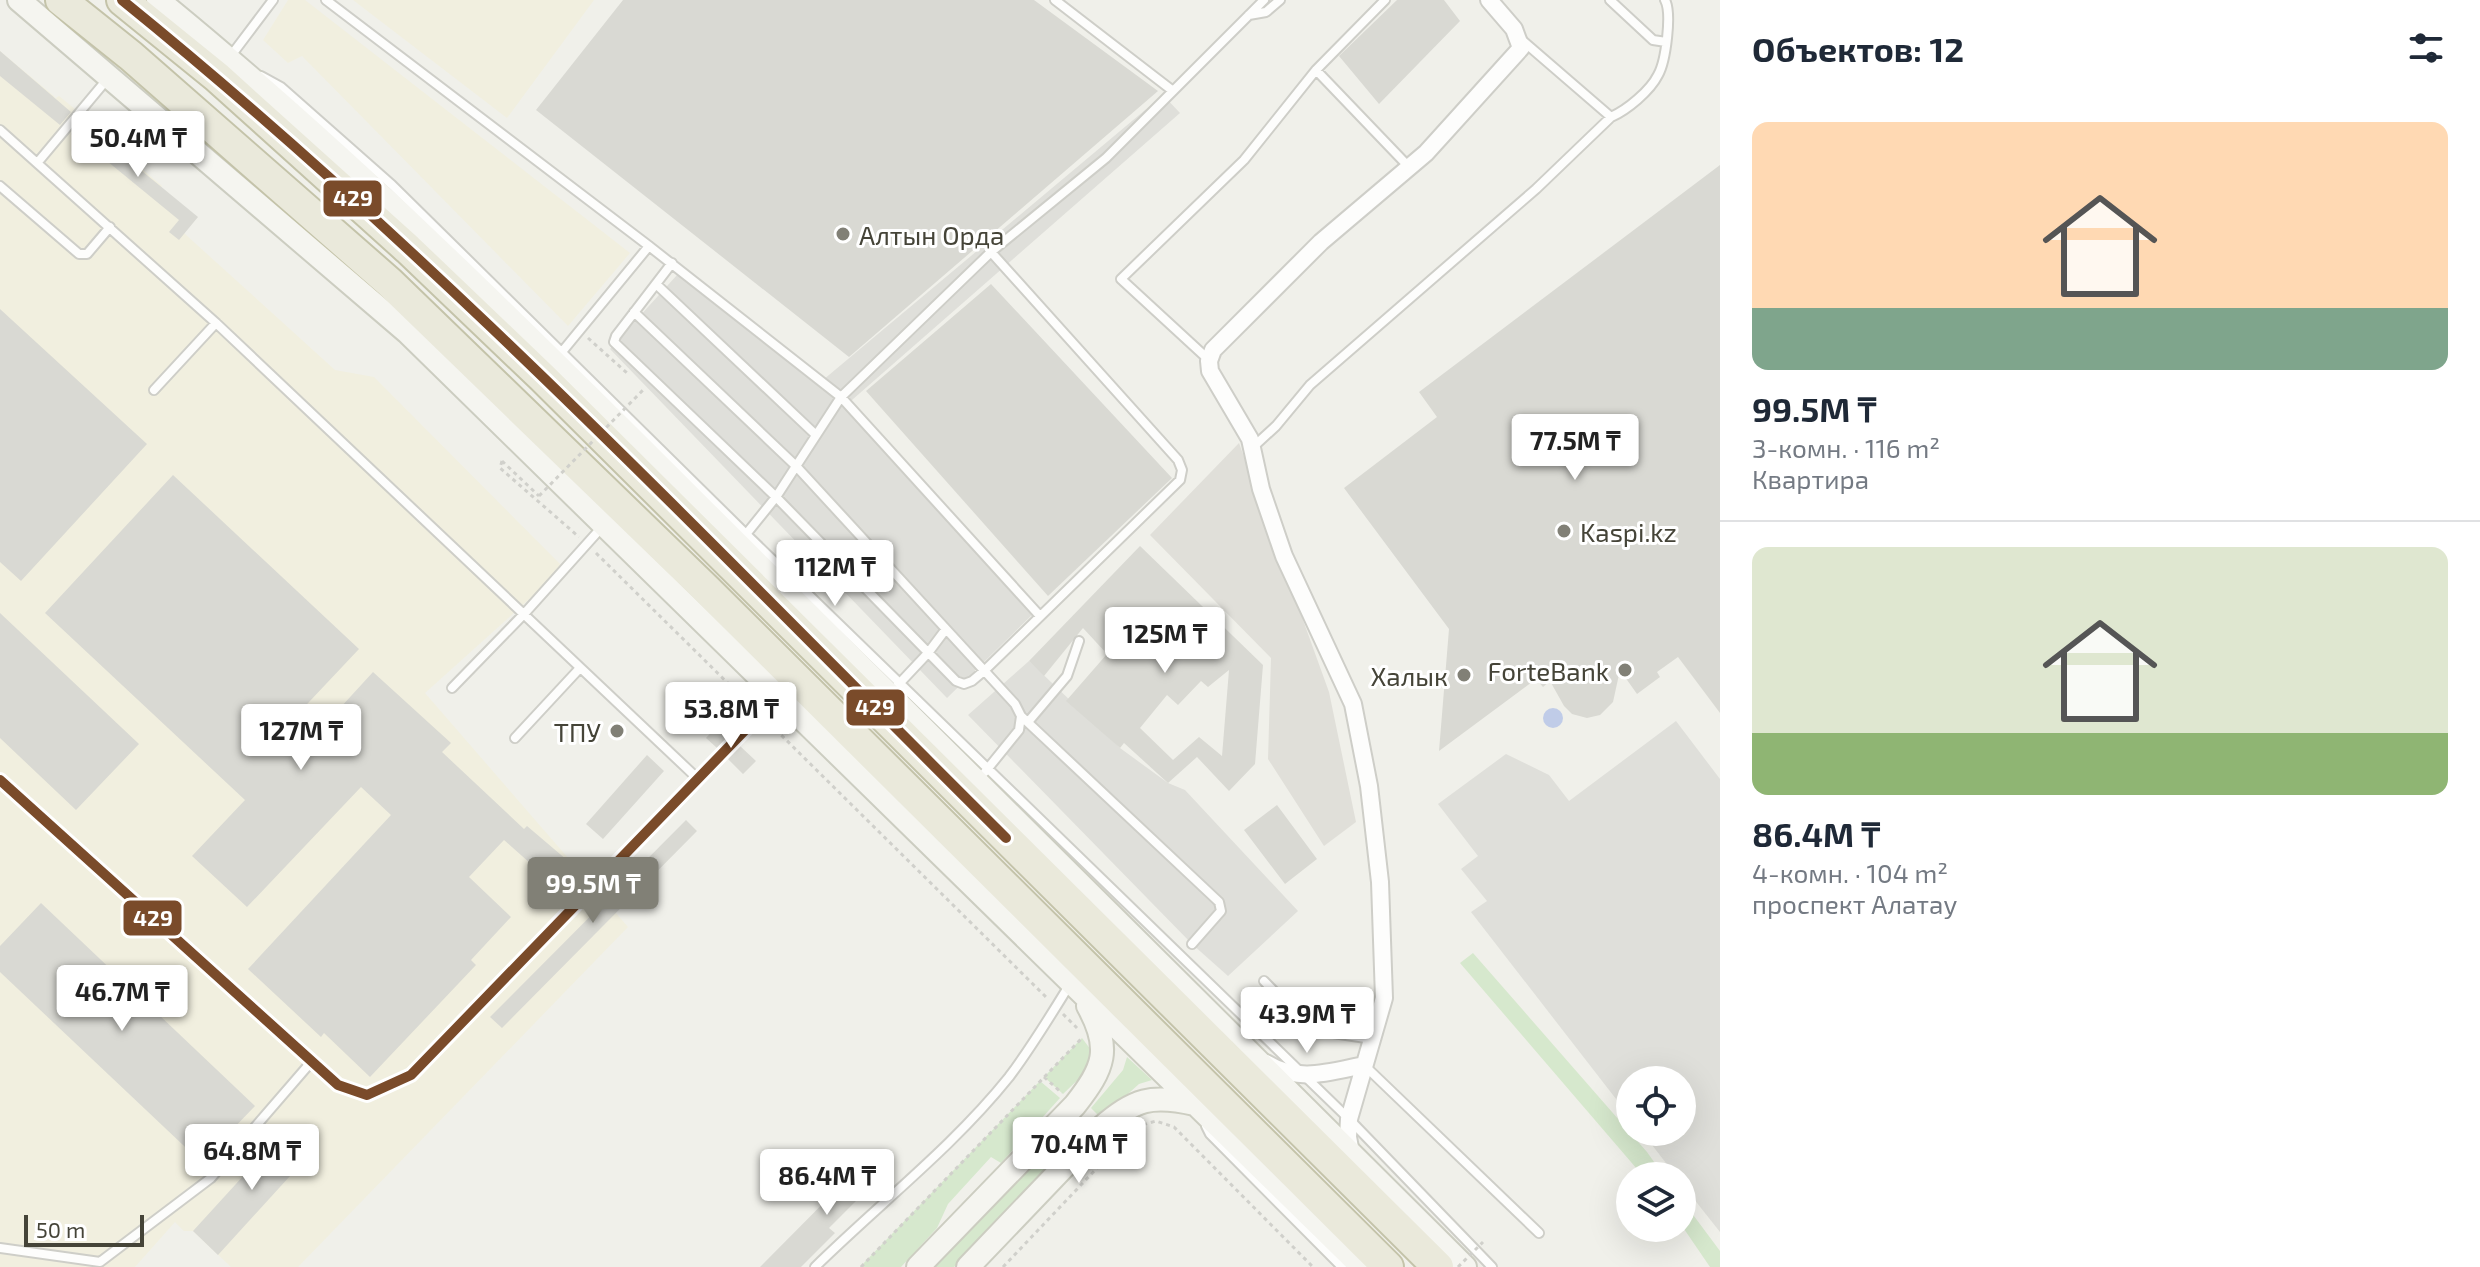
<!DOCTYPE html>
<html lang="ru">
<meta charset="utf-8">
<style>
:root{--surface:#fff;--page:#f6f6f7;--text:#1f2937;--muted:#747a83;--line:#e0e1e3;--accent:#818076}
body{margin:0;font-family:"Exo 2",sans-serif;background:var(--page);color:var(--text);height:100vh;display:flex;flex-direction:column;font-size:30px;white-space:nowrap}
*{box-sizing:border-box;margin:0}
p{font-size:26px;color:var(--muted)}
.icon{flex:none;width:44px;height:44px;fill:none;stroke:currentColor;stroke-width:2;stroke-linecap:round;stroke-linejoin:round}
.map{position:relative;flex:1;overflow:hidden}
.sheet{display:flex;flex-direction:column;background:var(--surface);width:760px}
.sheet>*{flex:none}
.controls{position:absolute;left:1616px;top:1066px;display:grid;gap:16px}
.controls a{display:grid;place-items:center;width:80px;height:80px;border-radius:50%;background:var(--surface);box-shadow:0 8px 32px #0002;font-size:40px}
.scale{position:absolute;left:24px;bottom:20px;width:120px;box-sizing:border-box;padding-left:8px;border:4px solid #454438;border-top:0;font-size:22px;line-height:28px;white-space:nowrap;color:#454438;-webkit-text-stroke:6px #fff;paint-order:stroke}
.price{position:absolute;translate:-50% -68px;padding:0 18px;border-radius:8px;background:#fff;color:#222;font-size:26px;line-height:52px;filter:drop-shadow(0 2px 4px #0008)}
.price::after{content:'';position:absolute;left:50%;top:48px;width:24px;height:18px;margin-left:-12px;background:inherit;clip-path:polygon(0 0,100% 0,50% 100%)}
.price.active{background:var(--accent);color:#fff}
ul{padding:0;list-style:none}
li{display:grid;align-content:center;gap:16px;height:424px;padding:0 32px}
li+li{border-top:2px solid var(--line)}
li span{display:grid;place-items:center;height:248px;border-radius:16px;color:#555}
li>.icon{margin-inline-start:auto}
span .icon{width:144px;height:144px;fill:#fffc;stroke-width:1}
li b{font-size:34px}
h2{display:flex;justify-content:space-between;align-items:center;height:96px;padding:0 32px;font-size:34px}
main{display:flex;flex:1;min-height:0}
.map>svg:first-child{display:block}
.commercial{fill:#f1efdf}
.industrial{fill:#e0dfd9}
.green{fill:#d6e8cd}
.parking{fill:#dfdfda}
.water{fill:#c0cce8}
.building{fill:#d9d9d3;fill-rule:evenodd}
.lines{fill:none;stroke-linecap:round;stroke-linejoin:round}
.lane-casing{stroke:#cecec8;stroke-width:12}
.street-casing{stroke:#cecec8;stroke-width:20}
.secondary-casing{stroke:#cccdc1;stroke-width:26}
.highway-casing{stroke:#c4c3a9;stroke-width:34}
.path{stroke:#d0d0cb;stroke-width:3;stroke-dasharray:4 4;stroke-linecap:butt}
.lane{stroke:#fdfdfc;stroke-width:8}
.street{stroke:#fdfdfc;stroke-width:16}
.secondary{stroke:#f5f5f0;stroke-width:22}
.highway{stroke:#eae9db;stroke-width:30}
.path-bridge{stroke:#d0d0cb;stroke-width:3;stroke-dasharray:4 4;stroke-linecap:butt}
.bus-1-casing{stroke:#fff;stroke-width:16}
.bus-1{stroke:#7a4b2a;stroke-width:10}
.poi-dot{fill:#818076;stroke:#fff;stroke-width:3}
.labels{text-anchor:middle;dominant-baseline:central;stroke-width:6;stroke-linejoin:round;paint-order:stroke}
.poi-label{font-size:26px;fill:#454438;stroke:#fff;text-anchor:end}
.line-badge{stroke:#fff;stroke-width:3}
.badge-label{font-size:22px;text-anchor:middle;font-weight:bold;fill:#fff}
</style>
<main>
<div class="map">
<svg width="1720" height="1267" viewBox="0 0 1720 1267">
<rect width="100%" height="100%" fill="#f0f0ea"/>
<path class="commercial" d="M288,0H305L630,253L568,326L302,56L288,63L263,40Z
M353,0H594L507,118Z
M0,51L55,97L54,99L59,96L97,127L98,139L102,136L162,186L159,190L167,192L185,234L335,370L374,377L564,568L425,693L628,927L298,1267H231L193,1231H184L175,1222L135,1267H0Z"/>
<path class="industrial" d="M1239,443L1329,692L1356,822L1324,846L1268,759L1271,658L1150,535Z"/>
<path class="green" d="M1473,953L1647,1152L1664,1176H1643L1460,963Z
M1082,1038L1094,1054L1087,1071L1063,1094L1044,1077Z
M1127,1057L1152,1080L1139,1084L1101,1118L1091,1108L1123,1070Z
M1040,1081L1060,1098L1001,1163L991,1157L948,1204L937,1228L901,1267H860Z
M1078,1120L1089,1129L954,1267H935Z
M1682,1200L1720,1251V1267H1710L1682,1226Z"/>
<path class="parking" d="M1163,95L1180,113L844,407L1032,615L947,698L610,349L677,275L823,380Z
M1029,661L1120,748L1168,783L1185,790L1298,911L1228,976L1192,944L968,715Z
M1676,721L1720,779V1232L1682,1184V1176H1676L1642,1132H1682V1080H1630V1117L1471,912L1487,901L1461,869L1478,856L1438,804L1506,754L1549,775L1569,801Z"/>
<path class="water" d="M1543 718a10 10 0 1 1 20 0a10 10 0 1 1-20 0Z"/>
<path class="building" d="M623,0H1034L1158,91L849,357L536,110Z
M1397,0H1444L1460,21L1379,104L1339,56Z
M0,51L71,112L60,125L0,76Z
M81,121L198,217L179,240L169,232L179,220L85,143L84,145L71,134Z
M1720,165V713L1678,657L1657,672L1660,677L1637,694L1620,670L1613,702L1600,715L1587,718L1572,714L1564,706L1550,681L1543,687L1536,679L1439,751L1449,629L1344,488L1437,417L1419,392Z
M991,284L1172,478L1048,596L866,391Z
M0,309L147,444L21,581L0,562Z
M173,475L359,649L276,737L296,756L373,672L451,743L442,752L524,829L527,826L567,860L549,880L504,840L469,877L511,917L471,960L476,965L370,1077L324,1033L321,1037L248,969L391,815L361,787L247,907L192,856L245,800L45,613Z
M1140,546L1263,665L1255,764L1229,791L1197,757L1168,783L1124,743L1120,748L1066,701L1107,654L1083,628L1044,676L1029,661ZM1229,670L1222,756L1199,737L1173,760L1140,728L1167,695L1178,705L1201,681L1208,687Z
M0,613L139,744L76,810L0,738Z
M718,725L730,736L728,742L731,746H740L756,761L743,774L727,758L729,754L727,749L723,746L717,748L706,738Z
M647,755L664,771L603,839L586,824Z
M1277,805L1317,859L1285,884L1244,830Z
M686,820L697,831L502,1028L490,1017Z
M41,903L255,1106L201,1162L0,972V946Z
M286,1129L311,1153L218,1255L193,1231Z
M875,1151L890,1167L829,1228L835,1233L801,1267H760Z"/>
<g class="lines">
<defs>
<path id="lane" d="M326,0L649,246L841,397L991,252L1106,158L1264,0
M1055,0L1173,91
M1610,0L1653,40L1666,42
M1249,15L1266,12L1280,0
M1523,41L1611,117
M230,57L273,0
M1316,70L1409,167
M261,76L281,87L392,185L746,534L1349,1119L1492,1267
M0,130L216,323L697,778
M38,162L109,77
M0,186L79,254H87L110,227
M672,263L616,336L614,342L776,497L956,681L964,684L972,681L985,670L1180,480L1182,470L1178,460L991,252
M656,284L816,435
M634,312L796,466L1015,704L1021,716L1019,730L985,772
M561,353L649,246
M1209,360L1121,279L1244,160L1316,70L1385,0
M154,390L216,323
M1252,448L1276,426L1310,385L1536,189L1611,117C1627,110 1650,91 1658,75C1666,61 1672,13 1665,0
M743,538L776,497L841,397L1040,616
M897,686L928,653L946,629
M452,688L524,614L602,527
M1021,716L1219,902L1221,911L1192,944
M1028,722L1067,676L1079,641
M515,738L580,668
M735,741L779,696
M0,780L338,1085L367,1095L411,1075L722,753
M1264,981L1301,1019L1333,1033L1372,1039
M1365,1066L1539,1233
M1206,1126L1210,1134L1342,1267
M0,1248L100,1262L211,1178L312,1061
M815,1267C879,1204 953,1147 1009,1077C1031,1048 1051,1015 1070,984"/>
<path id="street" d="M1266,1063C1298,1083 1329,1072 1364,1065
M1351,1153L1348,1137L1349,1119L1384,998L1380,882L1369,786L1353,704L1284,556L1261,489L1250,439L1210,371L1209,361L1213,350L1321,242L1426,153L1521,48L1514,29L1489,0"/>
<path id="secondary" d="M19,0L407,332L1362,1267
M158,0C369,172 559,366 751,557C989,794 1227,1030 1465,1267
M918,1267L1075,1105C1104,1068 1112,1049 1088,1006
M968,1267L1101,1128C1135,1099 1151,1094 1195,1104"/>
<path id="highway" d="M61,0L131,56L389,282L706,589L1388,1267
M122,0L217,77L408,249L542,377L1438,1267"/>
</defs>
<use href="#lane" class="lane-casing"/>
<use href="#street" class="street-casing"/>
<use href="#secondary" class="secondary-casing"/>
<use href="#highway" class="highway-casing"/>
<path class="path" d="M588,338L627,373
M502,461L500,468L579,537
M502,461L539,496
M596,553L753,708
M770,724L1046,997
M1063,1014L1077,1028
M1044,1077L1062,1093
M861,1267L1082,1038
M1003,1267L1119,1145L1142,1125L1156,1121L1174,1127L1313,1267"/>
<use href="#lane" class="lane"/>
<use href="#street" class="street"/>
<use href="#secondary" class="secondary"/>
<use href="#highway" class="highway"/>
<path class="path-bridge" d="M539,496L645,388
M1458,1267L1483,1242"/>
<defs>
<path id="bus-1" d="M122,0C437,255 719,553 1006,838
M0,780L338,1085L367,1095L411,1075L779,695"/>
</defs>
<use href="#bus-1" class="bus-1-casing"/>
<use href="#bus-1" class="bus-1"/>
</g>
<g class="poi-dot">
<circle cx="843" cy="234" r="8"/>
<circle cx="1564" cy="531" r="8"/>
<circle cx="1625" cy="670" r="8"/>
<circle cx="1464" cy="675" r="8"/>
<circle cx="617" cy="731" r="8"/>
</g>
<g class="labels">
<g class="poi-label">
<text x="859" y="234" text-anchor="start">Алтын Орда</text>
<text x="1580" y="531" text-anchor="start">Kaspi.kz</text>
<text x="1609" y="670">ForteBank</text>
<text x="1448" y="675">Халык</text>
<text x="601" y="731">ТПУ</text>
</g>
</g>
<g class="line-badge">
<rect x="322" y="179" width="61" height="39" rx="8" fill="#7a4b2a"/>
<rect x="845" y="688" width="61" height="39" rx="8" fill="#7a4b2a"/>
<rect x="122" y="899" width="61" height="38" rx="8" fill="#7a4b2a"/>
</g>
<g class="badge-label">
<text x="353" y="206">429</text>
<text x="875" y="715">429</text>
<text x="153" y="926">429</text>
</g>
</svg>
<div class="controls">
<a><svg class="icon" aria-label="locate" viewBox="0 0 24 24"><circle cx="12" cy="12" r="6"/><path d="M12 2v4M12 18v4M2 12h4M18 12h4"/></svg></a>
<a><svg class="icon" aria-label="layers" viewBox="0 0 24 24"><path d="M12 4l9 5-9 5-9-5zM3 14l9 5 9-5"/></svg></a>
</div>
<div class="scale">50 m</div>
<b class="price" style="left:138px;top:179px">50.4M ₸</b>
<b class="price" style="left:1575px;top:482px">77.5M ₸</b>
<b class="price" style="left:835px;top:608px">112M ₸</b>
<b class="price" style="left:1165px;top:675px">125M ₸</b>
<b class="price" style="left:731px;top:750px">53.8M ₸</b>
<b class="price" style="left:301px;top:772px">127M ₸</b>
<b class="price active" style="left:593px;top:925px">99.5M ₸</b>
<b class="price" style="left:122px;top:1033px">46.7M ₸</b>
<b class="price" style="left:1307px;top:1055px">43.9M ₸</b>
<b class="price" style="left:1079px;top:1185px">70.4M ₸</b>
<b class="price" style="left:252px;top:1192px">64.8M ₸</b>
<b class="price" style="left:827px;top:1217px">86.4M ₸</b>
</div>
<section class="sheet">
<h2>Объектов: 12<svg class="icon" aria-label="filters" viewBox="0 0 24 24"><path d="M4 7h16M4 17h16"/><circle cx="9" cy="7" r="2"/><circle cx="15" cy="17" r="2"/></svg></h2>
<ul>
<li><span style="background:linear-gradient(#ffd9b3 75%,#7fa58c 0)"><svg class="icon" aria-label="home" viewBox="0 0 24 24"><path d="M3 11l9-7 9 7M6 9v11h12V9"/></svg></span><div><b>99.5M ₸</b><p>3-комн. · 116 m²</p><p>Квартира</p></div></li>
<li><span style="background:linear-gradient(#dfe7d0 75%,#8fb573 0)"><svg class="icon" aria-label="home" viewBox="0 0 24 24"><path d="M3 11l9-7 9 7M6 9v11h12V9"/></svg></span><div><b>86.4M ₸</b><p>4-комн. · 104 m²</p><p>проспект Алатау</p></div></li>
</ul>
</section>
</main>
